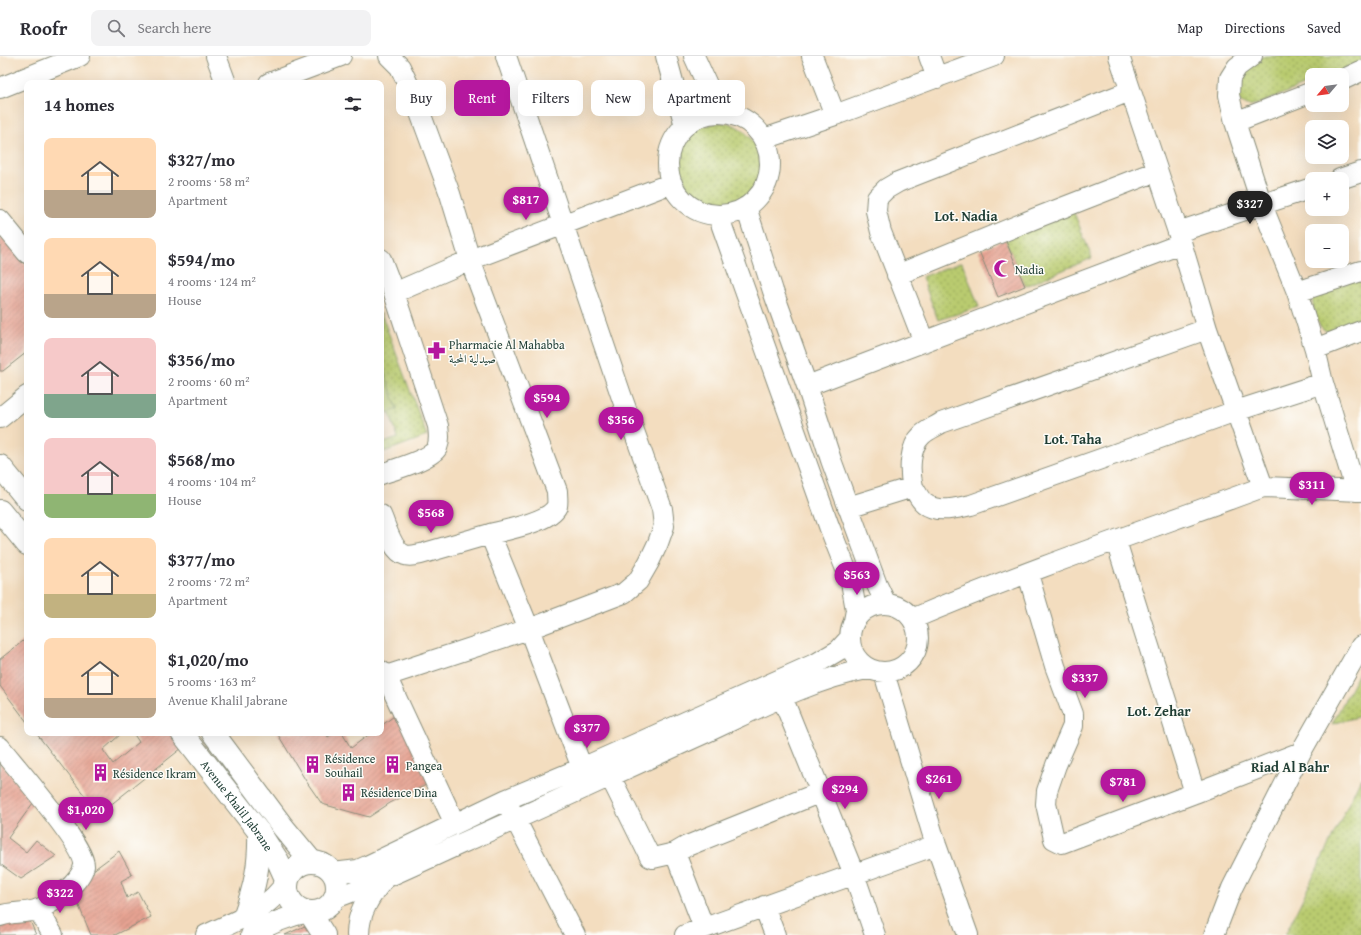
<!DOCTYPE html>
<meta charset="utf-8">
<style>
:root{--surface:#fff;--page:#f2f2f3;--text:#2b2b33;--muted:#7c7c81;--line:#e1e1e2;--accent:#b5179e}
body{margin:0;font-family:"Gentium Book Plus",Amiri,serif;background:var(--page);color:var(--text);height:100vh;display:flex;flex-direction:column;font-size:15px;white-space:nowrap}
*{box-sizing:border-box;margin:0}
p{font-size:13px;color:var(--muted)}
.icon{flex:none;width:22px;height:22px;fill:none;stroke:currentColor;stroke-width:2;stroke-linecap:round;stroke-linejoin:round}
.map{position:relative;flex:1;overflow:hidden}
.panel{position:absolute;left:24px;top:24px;width:360px;height:656px;display:flex;flex-direction:column;background:var(--surface);border-radius:8px;box-shadow:0 4px 16px #0002}
.panel>*{flex:none}
.banner{position:absolute;left:396px;top:24px;width:380px;height:36px;display:flex;gap:8px}
.needle{width:26px;rotate:241deg}
.controls{position:absolute;left:1305px;top:12px;display:grid;gap:8px}
.controls a{display:grid;place-items:center;width:44px;height:44px;border-radius:8px;background:var(--surface);box-shadow:0 4px 16px #0002;font-size:20px}
.price{position:absolute;translate:-50% -34px;padding:0 9px;border-radius:14px;background:var(--accent);color:#fff;font-size:13px;line-height:26px;filter:drop-shadow(0 1px 2px #0008)}
.price::after{content:'';position:absolute;left:50%;top:24px;width:12px;height:9px;margin-left:-6px;background:inherit;clip-path:polygon(0 0,100% 0,50% 100%)}
.price.active{background:#222;color:#fff}
ul{padding:0;list-style:none}
li{display:flex;align-items:center;gap:12px;height:100px;padding:0 20px}
li span{display:grid;place-items:center;flex:none;width:112px;height:80px;border-radius:8px;color:#555}
li>.icon{margin-inline-start:auto}
span .icon{width:48px;height:48px;fill:#fffc;stroke-width:1}
li b{font-size:17px}
h2{display:flex;justify-content:space-between;align-items:center;height:48px;padding:0 20px;font-size:17px}
.pill{padding:0 14px;border-radius:8px;background:var(--surface);box-shadow:0 4px 16px #0002;font-size:14px;line-height:36px}
.pill.active{background:var(--accent);color:#fff}
header{display:flex;align-items:center;gap:24px;box-sizing:border-box;height:56px;padding:0 20px;background:var(--surface);border-bottom:1px solid var(--line)}
header strong{font-size:19px}
nav{display:flex;gap:22px;margin-inline-start:auto;font-size:14px}
.search{width:280px;height:36px;background:var(--page);display:flex;align-items:center;gap:10px;box-sizing:border-box;padding:0 14px;border-radius:8px;color:var(--muted);font-size:15px}
.map>svg:first-child{display:block}
.grass{fill:url(#grass-dots);stroke:#6c8452}
.pitch{fill:#b9cb6f;stroke:#6c8452}
.building{fill:url(#building-hatch)}
.lines{fill:none;stroke-linecap:round;stroke-linejoin:round}
.minor-casing{stroke:#898d7a;stroke-width:22}
.major-casing{stroke:#898d7a;stroke-width:24}
.minor{stroke:#fff;stroke-width:20}
.major{stroke:#fff;stroke-width:22}
.labels{text-anchor:middle;dominant-baseline:central;stroke-width:3;stroke-linejoin:round;paint-order:stroke}
.poi-label{font-size:12px;fill:#1f3d34;stroke:#fdfcf7;text-anchor:start}
.street-label{font-size:12px;fill:#1f3d34;stroke:#fdfcf7}
.quarter-label{font-size:14px;font-weight:bold;fill:#1f3d34;stroke:#fdfcf7}
</style>
<header>
<strong>Roofr</strong>
<div class="search"><svg class="icon" aria-label="search" viewBox="0 0 24 24"><circle cx="10" cy="10" r="6"/><path d="M15 15l6 6"/></svg>Search here</div>
<nav><a>Map</a><a>Directions</a><a>Saved</a></nav>
</header>
<div class="map">
<svg width="1361" height="879" viewBox="0 0 1361 879">
<defs>
<pattern id="grass-dots" width="8" height="8" patternUnits="userSpaceOnUse"><rect width="8" height="8" fill="#b9cb6f"/><path d="M2 2h.1M6 6h.1" fill="none" stroke="#96a65c" stroke-width="1.8" stroke-linecap="round"/></pattern>
<pattern id="building-hatch" width="6" height="6" patternUnits="userSpaceOnUse"><rect width="6" height="6" fill="#e6a392"/><path d="M-1 1l2-2M0 6l6-6M5 7l2-2" fill="none" stroke="#ba8678"/></pattern>
</defs>
<rect width="100%" height="100%" fill="#fdfcf7"/>
<filter id="ink" filterUnits="userSpaceOnUse"><feTurbulence type="fractalNoise" baseFrequency=".025" numOctaves="2"/><feDisplacementMap in="SourceGraphic" scale="8" xChannelSelector="R" yChannelSelector="G"/><feConvolveMatrix kernelMatrix="1 2 1 2 8 2 1 2 1" color-interpolation-filters="sRGB"/></filter>
<filter id="wash" filterUnits="userSpaceOnUse"><feTurbulence type="fractalNoise" baseFrequency=".012" numOctaves="4" result="noise"/><feDisplacementMap in="SourceGraphic" scale="16" xChannelSelector="R" yChannelSelector="G"/><feGaussianBlur stdDeviation="0.9" result="paint"/><feColorMatrix in="noise" values="0 0 0 0 0 0 0 0 0 0 0 0 0 0 0 0 0 1.4 0 .05"/><feComposite in="paint" operator="in"/></filter>
<g filter="url(#wash)">
<rect width="100%" height="100%" fill="#f3ddbf"/>
<path class="grass" d="M1265,0H1361V6L1330,19H1312V26L1258,48C1250,50 1244,50 1237,44L1235,22L1254,4Z
M715,67C720,67 726,66 731,68C754,76 768,106 756,128C744,149 710,156 692,139C690,137 689,133 687,131C680,117 677,102 684,87C685,85 686,81 688,79C694,72 706,70 715,67Z
M1073,154L1092,202L1025,230L1005,183Z
M962,206L979,251L938,264L922,221Z
M1361,221V261L1328,276C1327,275 1322,273 1322,272C1316,267 1311,247 1313,240Z
M381,257L427,380L381,397V388L398,382L389,356L397,353L381,306Z
M1361,613V660L1332,668Z
M1361,722V879H1285Z"/>
<path class="pitch" d="M381,306L397,353L381,359Z"/>
<g id="blocks">
<path class="building" d="M0,177L27,211V296L3,315H0Z
M1005,183L1025,230L998,241L979,195Z
M27,582V666L0,630V603Z
M398,657L432,726L390,747L369,761L322,748L306,725L277,677H326L328,681L334,677H342L351,692L371,677H381V670Z
M36,677H122L103,694L113,708L139,686L133,677H171L182,692L99,758Z
M0,706L33,747L8,782L26,796L36,784L56,800L21,823L0,808Z
M119,795L132,819L121,825L127,842L138,836L151,861L115,879H91L74,838L92,815Z
M28,860L36,879H0V865Z
M307,869L312,879H285Z"/>
</g>
</g>
<g filter="url(#ink)">
<use href="#blocks" fill-opacity="0" stroke="#898d7a" stroke-width="1"/>
<g class="lines">
<defs>
<path id="minor" d="M216,0L226,27
M389,0L400,11L415,43L450,138L470,204L557,435C557,440 558,446 557,450C550,466 506,474 490,478L529,573L582,712
M666,0L685,70
M694,0L720,57
M812,0L835,59
M929,0L937,22
M1342,24L1361,15
M269,27L341,0
M0,32L80,0
M668 108a51 51 0 1 1 102 0a51 51 0 1 1-102 0Z
M1235,66L1312,36
M764,83L835,59L994,0
M1340,123L1361,116
M746,151L773,235L807,330L831,404L877,529L886,548
M718,159L829,470L851,526L856,554L854,565
M0,164L27,197
M1178,176L1312,132
M381,203L394,237L438,370C439,378 440,385 437,392C431,403 393,414 381,418
M897,219L1036,162L1157,115
M1297,236L1361,215
M394,237L470,204L672,127
M924,286L881,176L876,155L877,142L886,133L898,126L1130,35
M1315,293L1361,275
M1323,327L1356,435
M807,330L1181,188
M0,362L27,340
M913,431C916,435 919,443 924,447C937,458 956,452 971,449L1236,355L1323,327L1315,293L1297,236L1262,149L1235,66L1229,39L1230,22L1237,11L1252,0
M1263,431L1361,435
M848,451L913,431C909,415 909,391 922,379C927,374 935,371 941,367L1207,273
M381,459C386,470 392,495 405,499C410,501 416,499 421,498L490,478
M1116,485L1195,737L1301,696
M1028,518L1055,610L1073,658V670L1056,709L1047,735L1046,748L1054,783L1062,787L1195,737
M850 582a34 34 0 1 1 68 0a34 34 0 1 1-68 0Z
M912,563C1027,514 1146,474 1263,431L1207,273L1178,176L1119,0
M381,615L386,620L455,768
M884,617L936,789L968,879
M386,620L529,573L624,537L638,525L649,506L658,487L664,470L662,453L621,339L506,0
M782,641L854,818L875,879
M0,691C15,710 86,791 84,810C81,826 53,847 39,853C27,858 12,855 0,860
M610,720L650,801L653,802L675,797
M509,751L575,879
M333,817L358,814L367,810L505,744L582,712L817,607L839,594L849,583
M335,842C378,827 418,807 460,788C542,752 623,714 705,677C757,653 810,624 867,613
M764,850L775,879
M38,853L53,879
M704,872L675,797L687,790L821,736
M206,879C235,865 269,854 286,826
M251,879C270,868 287,860 310,856
M685,879L936,789
M1214,879L1232,832L1301,696L1361,590"/>
<g id="major">
<path d="M0,410L27,443"/>
<path d="M0,455L27,488"/>
<path id="s1" d="M182,677L259,776L278,805L287,825"/>
<path d="M213,677L283,771L312,806"/>
<circle cx="312" cy="831" r="25"/>
<path d="M310,857L324,879"/>
<path d="M244,861C255,831 260,808 259,776"/>
<path d="M358,879C358,856 369,839 384,822"/>
</g>
</defs>
<use href="#minor" class="minor-casing"/>
<use href="#major" class="major-casing"/>
<use href="#minor" class="minor"/>
<use href="#major" class="major"/>
</g>
</g>
<defs>
<symbol id="mosque-bare" viewBox="-9 -9 18 18"><path d="M3.5-4.9A6 6 0 1 0 3.5 4.9A5 5 0 1 1 3.5-4.9Z" fill="#b5179e" stroke="#fdfcf7" stroke-width="2.5" paint-order="stroke"/></symbol>
<symbol id="pharmacy-bare" viewBox="-9 -9 18 18"><path d="M-2-6h4v4h4v4h-4v4h-4v-4h-4v-4h4Z" fill="#b5179e" stroke="#fdfcf7" stroke-width="2.5" paint-order="stroke"/></symbol>
<symbol id="building-bare" viewBox="-9 -9 18 18"><path d="M-4-6H4V6H1V3H-1V6H-4ZM-2.5-4.3h1.7v1.8h-1.7ZM.8-4.3h1.7v1.8H.8ZM-2.5-1h1.7V.8h-1.7ZM.8-1h1.7V.8H.8Z" fill="#b5179e" stroke="#fdfcf7" stroke-width="2.5" paint-order="stroke"/></symbol>
</defs>
<g fill-rule="evenodd">
<use href="#mosque-bare" x="990" y="200" width="25" height="25"/>
<use href="#pharmacy-bare" x="424" y="282" width="25" height="25"/>
<use href="#building-bare" x="300" y="696" width="25" height="25"/>
<use href="#building-bare" x="380" y="696" width="25" height="25"/>
<use href="#building-bare" x="88" y="704" width="25" height="25"/>
<use href="#building-bare" x="336" y="724" width="25" height="25"/>
</g>
<g class="labels">
<g class="poi-label">
<text x="1015" y="213">Nadia</text>
<text x="449" y="288">Pharmacie Al Mahabba<tspan x="449" dy="14">صيدلية المحبة</tspan></text>
<text x="325" y="702">Résidence<tspan x="325" dy="14">Souhail</tspan></text>
<text x="406" y="709">Pangea</text>
<text x="113" y="717">Résidence Ikram</text>
<text x="361" y="736">Résidence Dina</text>
</g>
<g class="street-label">
<text stroke="none"><textPath href="#s1" startOffset="91">Avenue Khalil Jabrane</textPath></text>
</g>
<g class="quarter-label">
<text x="966" y="160">Lot. Nadia</text>
<text x="1073" y="383">Lot. Taha</text>
<text x="1159" y="655">Lot. Zehar</text>
<text x="1290" y="711">Riad Al Bahr</text>
</g>
</g>
</svg>
<div class="controls">
<a><svg class="needle" viewBox="-14 -14 28 28"><path d="M0-13l5 13h-10z" fill="#e53935"/><path d="M0 13l5-13h-10z" fill="#7c7c81"/></svg></a>
<a><svg class="icon" aria-label="layers" viewBox="0 0 24 24"><path d="M12 4l9 5-9 5-9-5zM3 14l9 5 9-5"/></svg></a>
<a>+</a>
<a>−</a>
</div>
<b class="price" style="left:526px;top:165px">$817</b>
<b class="price active" style="left:1250px;top:169px">$327</b>
<b class="price" style="left:547px;top:363px">$594</b>
<b class="price" style="left:621px;top:385px">$356</b>
<b class="price" style="left:1312px;top:450px">$311</b>
<b class="price" style="left:431px;top:478px">$568</b>
<b class="price" style="left:857px;top:540px">$563</b>
<b class="price" style="left:1085px;top:643px">$337</b>
<b class="price" style="left:587px;top:693px">$377</b>
<b class="price" style="left:939px;top:744px">$261</b>
<b class="price" style="left:1123px;top:747px">$781</b>
<b class="price" style="left:845px;top:754px">$294</b>
<b class="price" style="left:86px;top:775px">$1,020</b>
<b class="price" style="left:60px;top:858px">$322</b>
<div class="banner">
<a class="pill">Buy</a>
<a class="pill active">Rent</a>
<a class="pill">Filters</a>
<a class="pill">New</a>
<a class="pill">Apartment</a>
</div>
<section class="panel">
<h2>14 homes<svg class="icon" aria-label="filters" viewBox="0 0 24 24"><path d="M4 7h16M4 17h16"/><circle cx="9" cy="7" r="2"/><circle cx="15" cy="17" r="2"/></svg></h2>
<ul>
<li><span style="background:linear-gradient(#ffd9b3 65%,#b9a48a 0)"><svg class="icon" aria-label="home" viewBox="0 0 24 24"><path d="M3 11l9-7 9 7M6 9v11h12V9"/></svg></span><div><b>$327/mo</b><p>2 rooms · 58 m²</p><p>Apartment</p></div></li>
<li><span style="background:linear-gradient(#ffd9b3 70%,#b9a48a 0)"><svg class="icon" aria-label="home" viewBox="0 0 24 24"><path d="M3 11l9-7 9 7M6 9v11h12V9"/></svg></span><div><b>$594/mo</b><p>4 rooms · 124 m²</p><p>House</p></div></li>
<li><span style="background:linear-gradient(#f6c9c9 70%,#7fa58c 0)"><svg class="icon" aria-label="home" viewBox="0 0 24 24"><path d="M3 11l9-7 9 7M6 9v11h12V9"/></svg></span><div><b>$356/mo</b><p>2 rooms · 60 m²</p><p>Apartment</p></div></li>
<li><span style="background:linear-gradient(#f6c9c9 70%,#8fb573 0)"><svg class="icon" aria-label="home" viewBox="0 0 24 24"><path d="M3 11l9-7 9 7M6 9v11h12V9"/></svg></span><div><b>$568/mo</b><p>4 rooms · 104 m²</p><p>House</p></div></li>
<li><span style="background:linear-gradient(#ffd9b3 70%,#c2b280 0)"><svg class="icon" aria-label="home" viewBox="0 0 24 24"><path d="M3 11l9-7 9 7M6 9v11h12V9"/></svg></span><div><b>$377/mo</b><p>2 rooms · 72 m²</p><p>Apartment</p></div></li>
<li><span style="background:linear-gradient(#ffd9b3 75%,#b9a48a 0)"><svg class="icon" aria-label="home" viewBox="0 0 24 24"><path d="M3 11l9-7 9 7M6 9v11h12V9"/></svg></span><div><b>$1,020/mo</b><p>5 rooms · 163 m²</p><p>Avenue Khalil Jabrane</p></div></li>
</ul>
</section>
</div>
